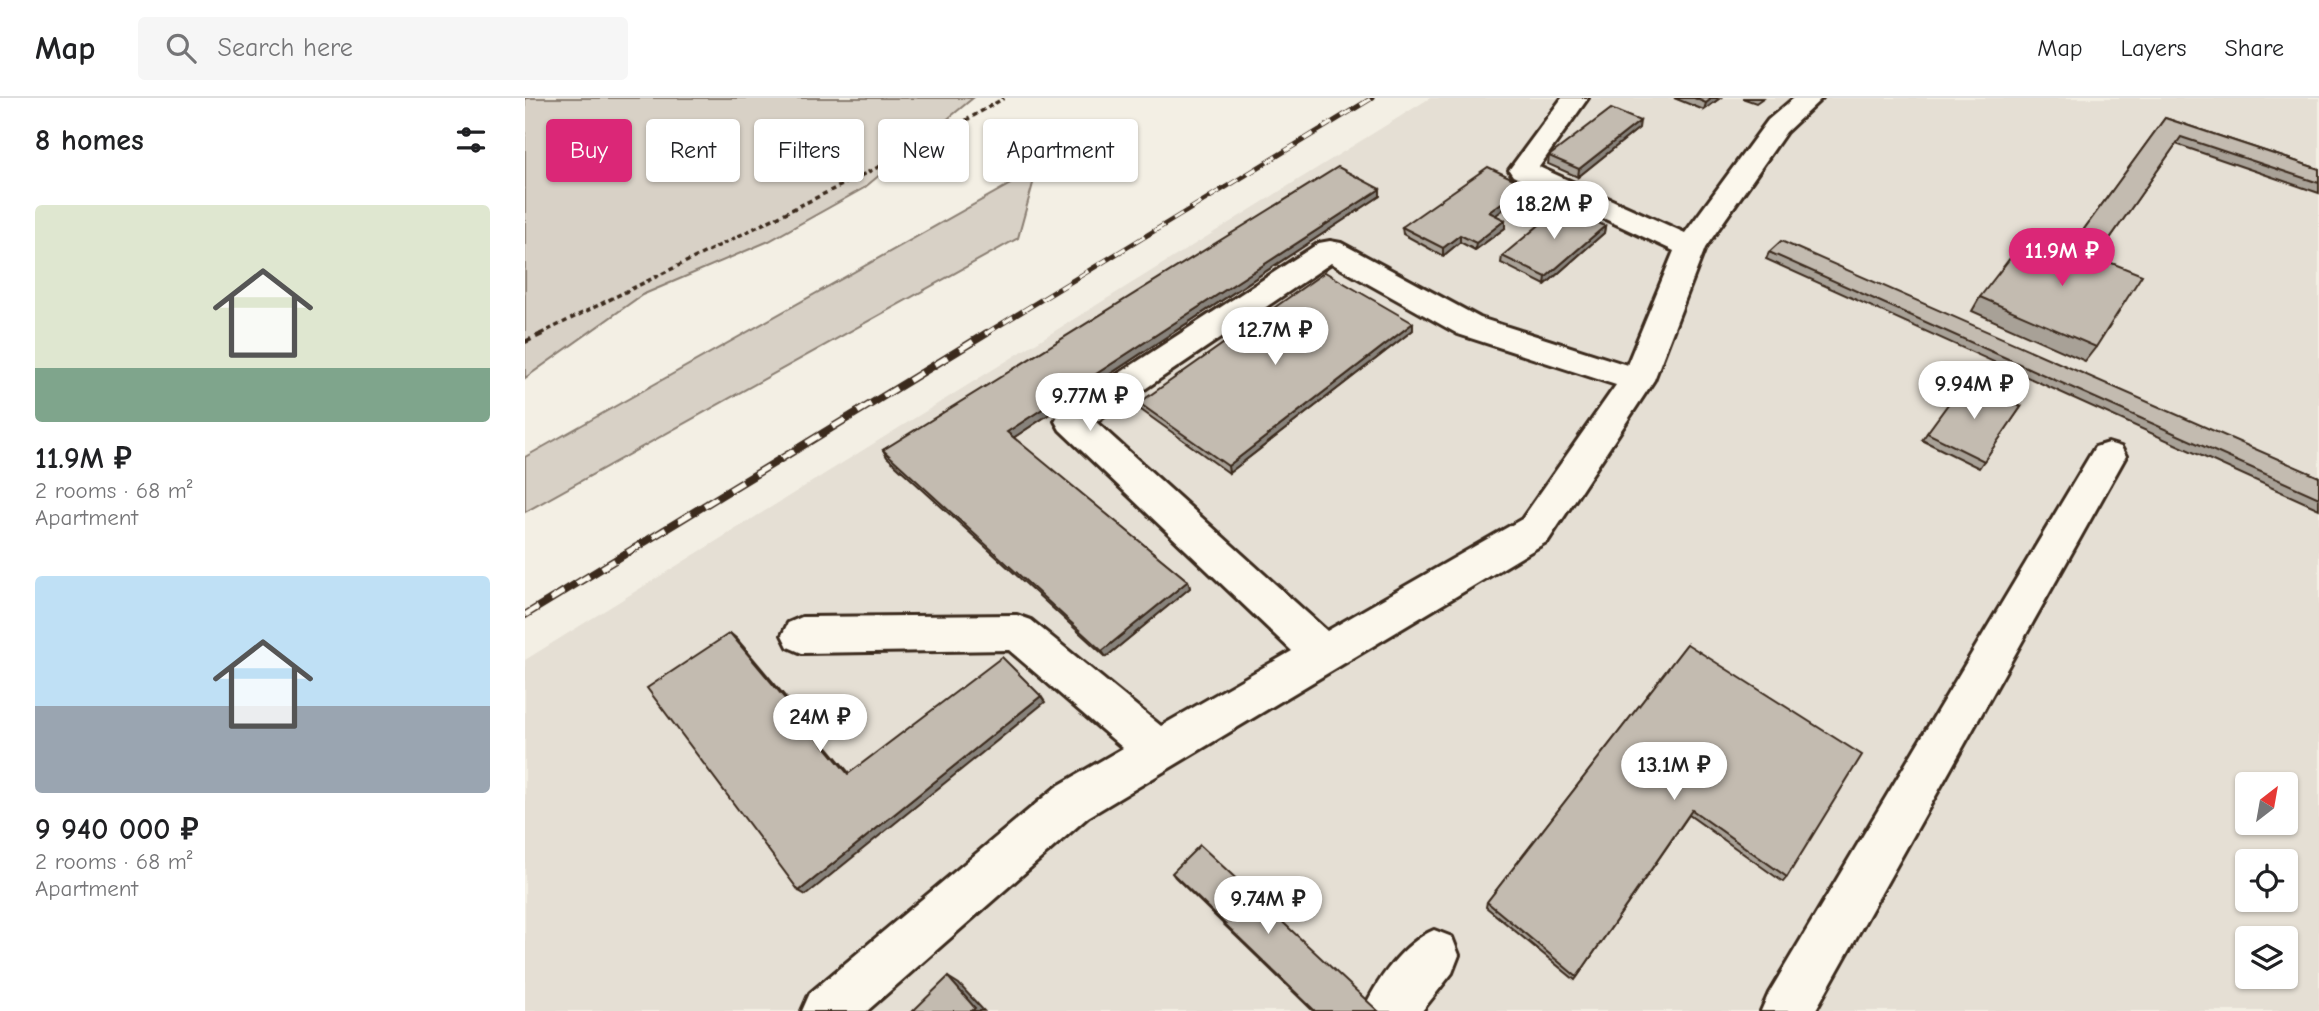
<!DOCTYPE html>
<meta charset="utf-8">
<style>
:root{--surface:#fff;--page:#f6f6f6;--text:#202124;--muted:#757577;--line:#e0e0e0;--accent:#db2777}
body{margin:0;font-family:"Comic Neue",sans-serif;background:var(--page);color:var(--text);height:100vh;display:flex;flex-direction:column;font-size:26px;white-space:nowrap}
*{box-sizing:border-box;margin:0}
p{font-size:23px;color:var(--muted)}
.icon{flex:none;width:38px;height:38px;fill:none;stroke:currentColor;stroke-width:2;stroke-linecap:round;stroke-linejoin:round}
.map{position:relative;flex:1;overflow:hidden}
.panel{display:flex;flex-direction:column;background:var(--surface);width:525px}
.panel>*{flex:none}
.top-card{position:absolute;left:21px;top:21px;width:665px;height:63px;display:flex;gap:14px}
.needle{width:46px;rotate:31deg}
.tools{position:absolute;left:1710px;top:674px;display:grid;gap:14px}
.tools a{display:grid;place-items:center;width:63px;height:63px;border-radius:7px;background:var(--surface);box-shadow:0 2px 5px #0004;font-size:35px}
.price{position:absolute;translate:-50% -60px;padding:0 16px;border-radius:24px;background:#fff;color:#222;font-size:23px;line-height:46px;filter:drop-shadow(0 2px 4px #0008)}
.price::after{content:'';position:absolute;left:50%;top:42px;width:21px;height:16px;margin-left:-10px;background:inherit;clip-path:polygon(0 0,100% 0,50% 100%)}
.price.current{background:var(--accent);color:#fff}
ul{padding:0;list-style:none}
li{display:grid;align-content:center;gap:14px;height:371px;padding:0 35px}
li span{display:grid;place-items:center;height:217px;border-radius:7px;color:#555}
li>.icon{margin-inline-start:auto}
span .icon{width:126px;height:126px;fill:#fffc;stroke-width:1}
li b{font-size:30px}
h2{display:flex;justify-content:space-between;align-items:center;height:84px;padding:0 35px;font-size:30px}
.pill{padding:0 24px;border-radius:7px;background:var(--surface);box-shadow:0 2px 5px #0004;font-size:24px;line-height:63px}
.pill.current{background:var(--accent);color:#fff}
header{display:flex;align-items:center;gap:42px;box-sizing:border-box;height:98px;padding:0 35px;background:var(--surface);border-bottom:2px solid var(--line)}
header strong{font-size:33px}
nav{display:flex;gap:38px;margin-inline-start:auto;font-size:24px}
.search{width:490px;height:63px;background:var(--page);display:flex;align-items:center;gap:18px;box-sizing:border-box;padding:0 24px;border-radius:7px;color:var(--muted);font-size:26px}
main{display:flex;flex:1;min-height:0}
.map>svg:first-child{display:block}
.built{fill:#e5dfd4;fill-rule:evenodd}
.green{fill:#d8d1c6;stroke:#8a7e72;stroke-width:2}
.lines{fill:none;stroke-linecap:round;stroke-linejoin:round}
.minor-casing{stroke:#3b2a1e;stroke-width:6}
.path-far1{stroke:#3b2a1e;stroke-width:3.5;stroke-dasharray:5 3.5;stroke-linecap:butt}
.path{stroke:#3b2a1e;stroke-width:4.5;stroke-dasharray:7 5;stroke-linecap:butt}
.minor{fill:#fbf7ec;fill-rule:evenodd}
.rail-far1-casing{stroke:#3b2a1e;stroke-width:5}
.rail-casing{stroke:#3b2a1e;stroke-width:8}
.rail-far1{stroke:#fbf7ec;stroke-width:3.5;stroke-dasharray:11;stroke-linecap:butt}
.rail{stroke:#fbf7ec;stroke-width:5;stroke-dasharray:15;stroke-linecap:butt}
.wall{fill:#a8a197;stroke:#3b2a1e;stroke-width:2}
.shaded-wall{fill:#88837b;stroke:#3b2a1e;stroke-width:2}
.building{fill:#c3bbb0;stroke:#3b2a1e;stroke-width:2}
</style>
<header>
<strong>Map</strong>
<div class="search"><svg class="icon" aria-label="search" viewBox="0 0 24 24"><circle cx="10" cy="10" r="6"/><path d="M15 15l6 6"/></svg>Search here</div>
<nav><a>Map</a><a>Layers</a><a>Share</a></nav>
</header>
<main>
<section class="panel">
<h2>8 homes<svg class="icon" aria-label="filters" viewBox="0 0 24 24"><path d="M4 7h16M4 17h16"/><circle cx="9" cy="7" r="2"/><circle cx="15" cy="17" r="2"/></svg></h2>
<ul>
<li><span style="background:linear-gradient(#dfe7d0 75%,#7fa58c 0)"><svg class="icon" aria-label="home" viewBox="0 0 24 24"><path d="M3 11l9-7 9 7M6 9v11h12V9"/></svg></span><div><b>11.9M ₽</b><p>2 rooms · 68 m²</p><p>Apartment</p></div></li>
<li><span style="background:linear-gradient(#bfe0f5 60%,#9aa5b1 0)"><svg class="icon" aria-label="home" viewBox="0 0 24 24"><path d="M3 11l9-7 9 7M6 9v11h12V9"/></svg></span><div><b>9 940 000 ₽</b><p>2 rooms · 68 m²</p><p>Apartment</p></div></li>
</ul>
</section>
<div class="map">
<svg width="1794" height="913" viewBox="0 0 1794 913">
<rect width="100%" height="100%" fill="#f3efe4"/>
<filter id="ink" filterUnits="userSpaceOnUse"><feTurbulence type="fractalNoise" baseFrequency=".0143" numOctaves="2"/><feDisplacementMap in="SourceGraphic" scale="14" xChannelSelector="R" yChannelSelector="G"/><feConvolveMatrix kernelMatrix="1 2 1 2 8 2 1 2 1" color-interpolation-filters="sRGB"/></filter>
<g filter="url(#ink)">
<path class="built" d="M905,0H1794V913H0V562ZM1722,686H1760V724H1722ZM1722,763H1760V802H1722ZM1722,840H1760V878H1722Z"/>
<path class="green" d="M0,0H448L339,90L244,143L117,197L0,280Z
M512,71L493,140L0,414V359Z"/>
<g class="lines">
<defs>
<path id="minor" d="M1037,0H1063L1014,69L1160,135L1243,22L1269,0H1297L1261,34L1180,150L1129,282L1023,443L563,719L342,913H277L285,895L531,689L598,650L484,552L277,555L263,549L257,537L263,525L277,519L492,517L506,522L636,628L767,553L535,332L530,323L535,314L794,145L805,143L816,145L955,220L1102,267L1149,153L988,78L984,72ZM806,165L933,236L1091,287L997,421L802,533L571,324Z
M1583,345L1596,349L1601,358L1290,913H1236L1244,895L1570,349Z
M909,832L927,839L934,857L927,875L897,913H838C851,883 878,845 909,832Z"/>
</defs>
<use href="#minor" class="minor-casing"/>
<path class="path-far1" d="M15,236L404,44L479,0"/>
<path class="path" d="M0,244L19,235"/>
<use href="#minor" class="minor"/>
<defs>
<path id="rail-far1" d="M460,236L847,0"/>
<path id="rail" d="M0,517L462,235"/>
</defs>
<use href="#rail-far1" class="rail-far1-casing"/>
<use href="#rail" class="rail-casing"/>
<use href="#rail-far1" class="rail-far1"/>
<use href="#rail" class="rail"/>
</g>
<path class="wall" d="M1149,0H1195L1179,12Z
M1217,0H1238L1231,5Z
M1640,20L1794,71V95L1651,46L1572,159L1571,249L1560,263L1447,213L1455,199L1546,149Z
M1114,30L1053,79L1023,66L1024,58Z
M1001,87V95L970,117L980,130L950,152L935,144L918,158L878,136L877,129Z
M855,98L488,340L663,483L665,490L581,559L362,359L358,352Z
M1080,128L1079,135L1020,187L976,165L977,158Z
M1244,154L1794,379V411L1241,161Z
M888,225V232L704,375L616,312L614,305Z
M1496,309L1454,370L1397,342L1402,335Z
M1162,546L1262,779L1258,784L1164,717L1050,882L961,809L962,804Z
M647,775L853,913H788L650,779Z"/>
<path class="shaded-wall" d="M1187,0H1195L1179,12L1181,5Z
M1115,23L1114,30L1053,79L1054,71Z
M1001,87V95L964,122V114Z
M855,91V98L485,342L482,334Z
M980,122V130L950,152L951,145Z
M1080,128L1079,135L1020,187L1021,179Z
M935,137V144L918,158V150Z
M888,225V232L704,375L703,368Z
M663,483L665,490L581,559L577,553Z
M205,535L212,541L330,682L323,676Z
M516,598L520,604L281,797L274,793Z
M423,879L434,886L459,913H447Z"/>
<path class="building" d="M1169,0H1187L1181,5Z
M1086,11L1115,23L1054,71L1024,58Z
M1640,20L1794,71V85L1656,39L1572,159L1546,149Z
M813,69L855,91L482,334L663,483L577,553L358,352Z
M963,69L1001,87L964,114L980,122L951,145L935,137L918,150L877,129Z
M1037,108L1080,128L1021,179L977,158Z
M1506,133L1617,177L1571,249L1455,199Z
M1256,143L1794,379V400L1244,154Z
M800,174L888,225L703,368L614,305Z
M1440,283L1496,309L1459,363L1402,335Z
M205,535L323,676L477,559L516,598L274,793L122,590Z
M1162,546L1337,657L1262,779L1167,712L1052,879L962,804Z
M675,747L853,913H790L647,775Z
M423,879L450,910L447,913H388Z"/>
</g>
</svg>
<div class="tools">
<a><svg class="needle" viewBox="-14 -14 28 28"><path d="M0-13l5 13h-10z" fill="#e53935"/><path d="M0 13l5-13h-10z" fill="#757577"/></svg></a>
<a><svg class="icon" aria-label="locate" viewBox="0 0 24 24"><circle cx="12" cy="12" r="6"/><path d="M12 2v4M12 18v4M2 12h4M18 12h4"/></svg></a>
<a><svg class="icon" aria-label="layers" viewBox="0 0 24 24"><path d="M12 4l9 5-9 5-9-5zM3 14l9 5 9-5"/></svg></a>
</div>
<b class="price" style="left:1029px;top:143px">18.2M ₽</b>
<b class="price current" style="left:1537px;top:190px">11.9M ₽</b>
<b class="price" style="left:750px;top:269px">12.7M ₽</b>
<b class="price" style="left:1449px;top:323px">9.94M ₽</b>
<b class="price" style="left:565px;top:335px">9.77M ₽</b>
<b class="price" style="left:295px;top:656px">24M ₽</b>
<b class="price" style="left:1149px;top:704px">13.1M ₽</b>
<b class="price" style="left:743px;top:838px">9.74M ₽</b>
<div class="top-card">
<a class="pill current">Buy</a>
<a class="pill">Rent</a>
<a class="pill">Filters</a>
<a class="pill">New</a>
<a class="pill">Apartment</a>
</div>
</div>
</main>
